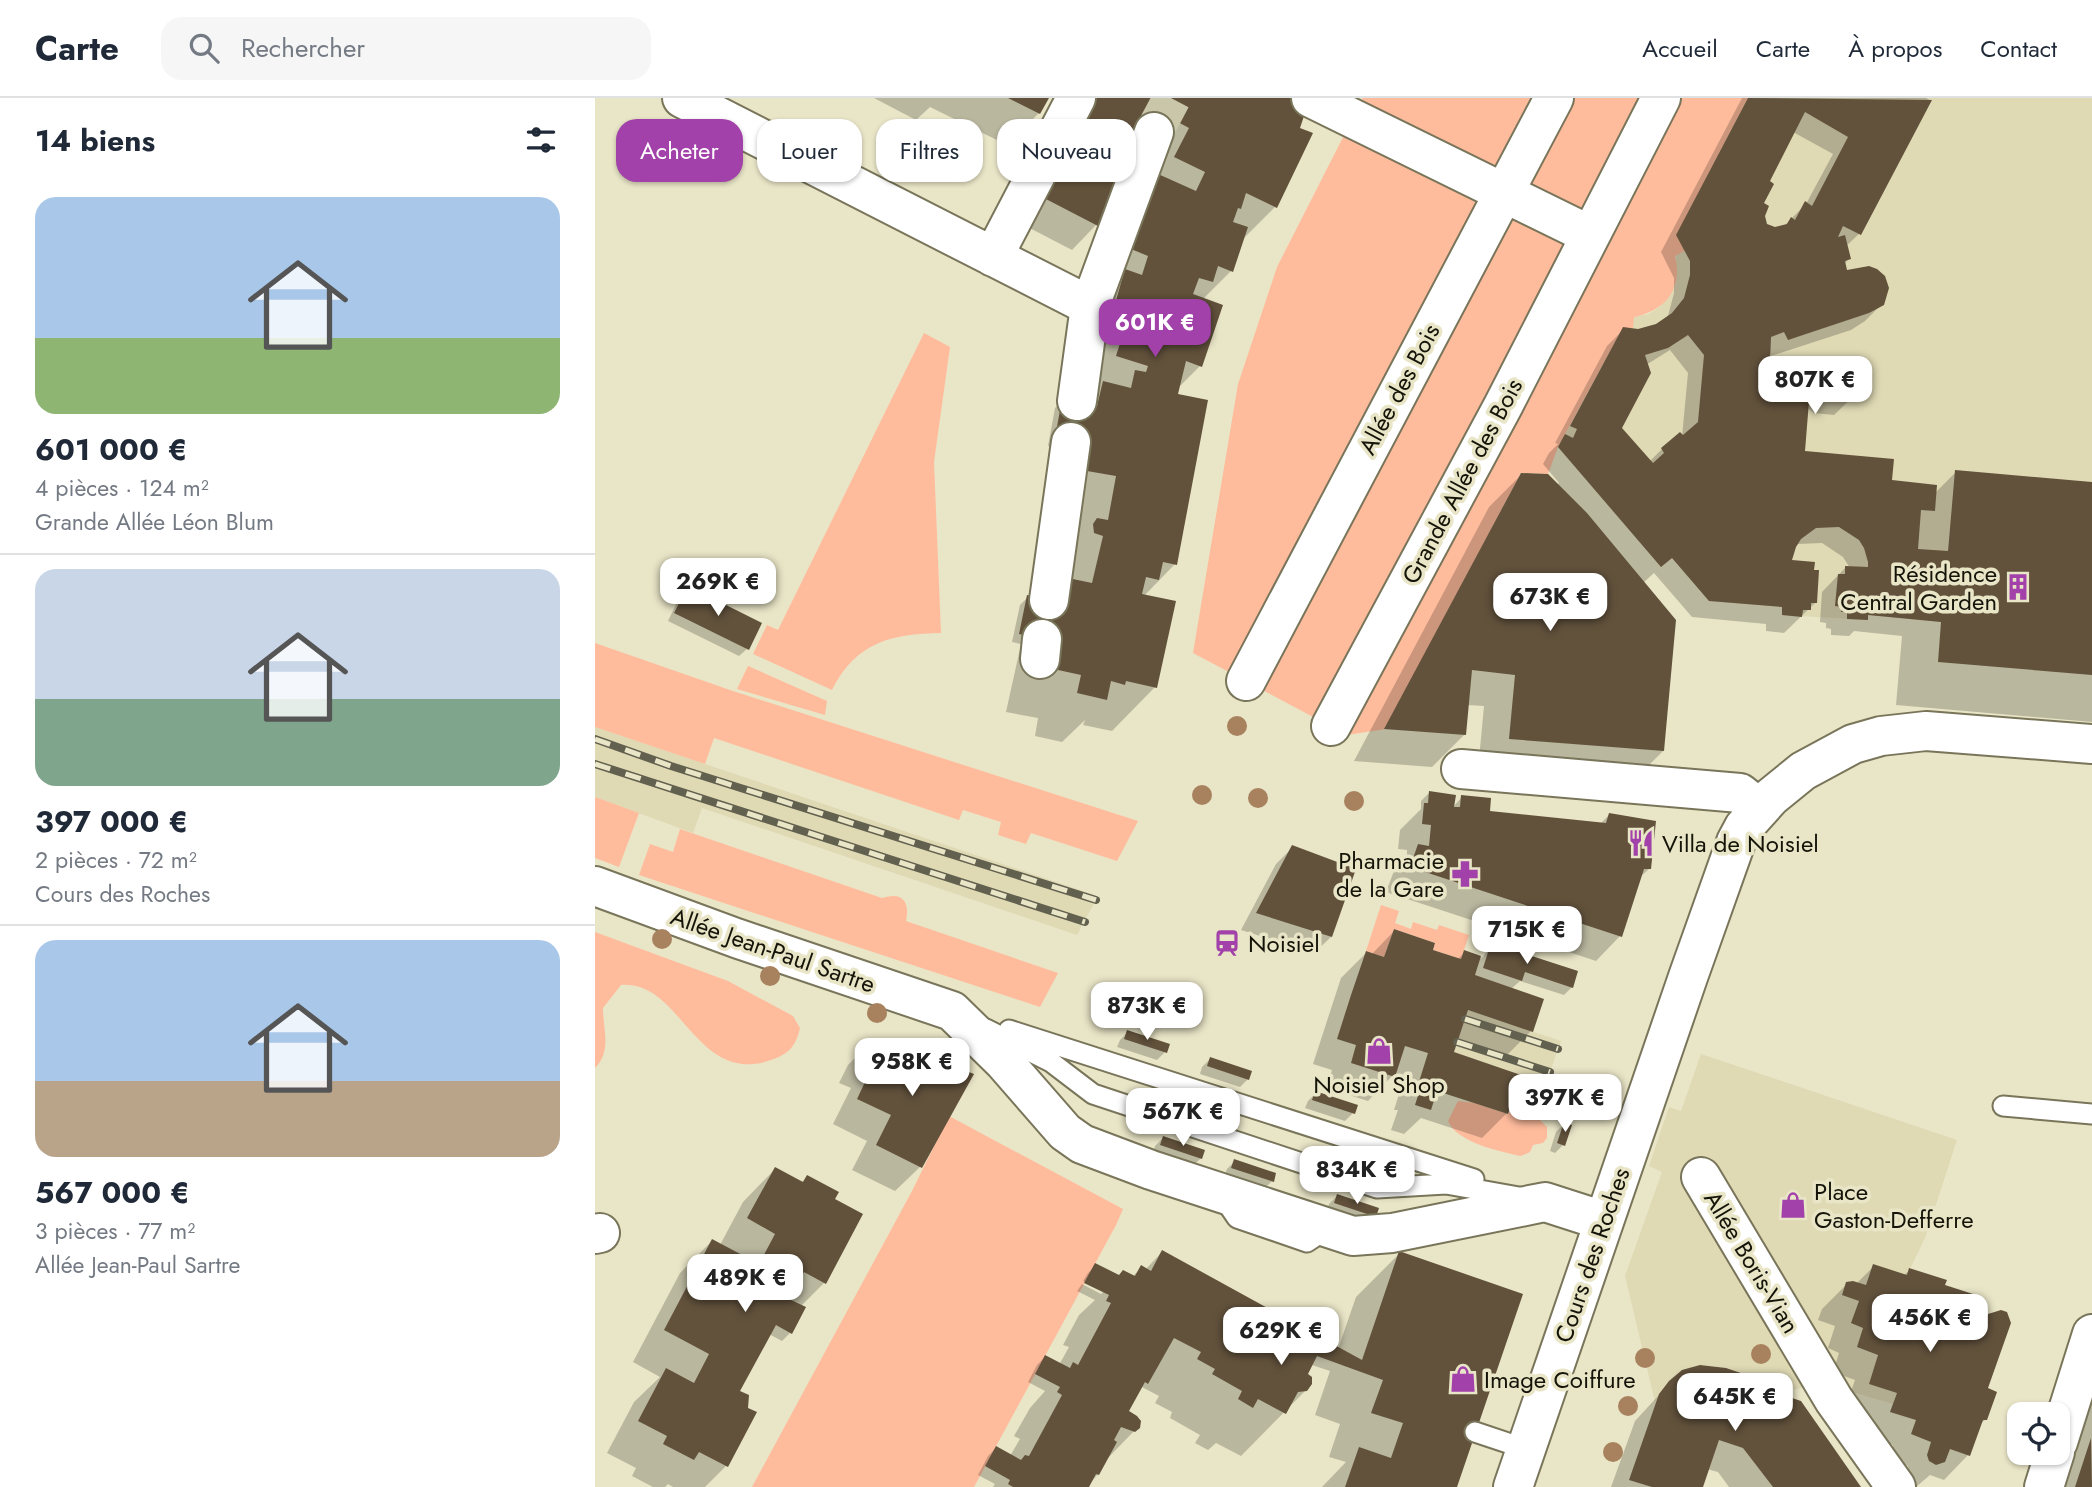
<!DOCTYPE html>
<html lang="fr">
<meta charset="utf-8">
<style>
:root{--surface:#fff;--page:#f6f6f7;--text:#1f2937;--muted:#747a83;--line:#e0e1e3;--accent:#a141a9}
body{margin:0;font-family:Jost,sans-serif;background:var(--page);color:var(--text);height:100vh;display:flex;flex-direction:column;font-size:26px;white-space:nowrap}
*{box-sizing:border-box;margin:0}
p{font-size:23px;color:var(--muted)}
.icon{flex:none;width:38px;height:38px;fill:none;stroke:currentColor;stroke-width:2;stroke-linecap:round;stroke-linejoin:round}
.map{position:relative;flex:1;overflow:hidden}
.sheet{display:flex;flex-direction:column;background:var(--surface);width:595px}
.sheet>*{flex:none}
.guide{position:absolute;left:21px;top:21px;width:665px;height:63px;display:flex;gap:14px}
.fabs{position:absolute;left:1412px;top:1304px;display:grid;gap:14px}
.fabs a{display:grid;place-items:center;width:63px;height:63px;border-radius:14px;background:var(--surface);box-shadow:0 2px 5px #0004;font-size:35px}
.price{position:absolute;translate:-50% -60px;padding:0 16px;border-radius:14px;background:#fff;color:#222;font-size:23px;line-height:46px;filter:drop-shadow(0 2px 4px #0008)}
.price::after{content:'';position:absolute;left:50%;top:42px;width:21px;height:16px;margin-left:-10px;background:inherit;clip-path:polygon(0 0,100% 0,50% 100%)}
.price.current{background:var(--accent);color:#fff}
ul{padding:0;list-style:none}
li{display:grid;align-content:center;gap:14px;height:371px;padding:0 35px}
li+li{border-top:2px solid var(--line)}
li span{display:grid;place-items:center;height:217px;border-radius:21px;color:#555}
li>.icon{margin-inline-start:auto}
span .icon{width:126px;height:126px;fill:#fffc;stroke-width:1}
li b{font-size:30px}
h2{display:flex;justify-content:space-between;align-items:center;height:84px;padding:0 35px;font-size:30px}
.pill{padding:0 24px;border-radius:21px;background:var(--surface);box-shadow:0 2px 5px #0004;font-size:24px;line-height:63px}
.pill.current{background:var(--accent);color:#fff}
header{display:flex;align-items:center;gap:42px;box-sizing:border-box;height:98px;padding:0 35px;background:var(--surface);border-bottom:2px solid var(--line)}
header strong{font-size:33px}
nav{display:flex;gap:38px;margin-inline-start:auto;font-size:24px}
.search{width:490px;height:63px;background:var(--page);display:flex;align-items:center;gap:18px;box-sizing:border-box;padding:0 24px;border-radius:21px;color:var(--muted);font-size:26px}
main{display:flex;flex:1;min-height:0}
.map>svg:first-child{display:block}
.built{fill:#dfd9b4}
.green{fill:#ffbc9d}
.shadow{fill:#0003;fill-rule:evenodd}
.building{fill:#62523c;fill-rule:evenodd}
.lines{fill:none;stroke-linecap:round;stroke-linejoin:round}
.street-tunnel{stroke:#c9c6aa;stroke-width:38;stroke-dasharray:38 19;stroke-linecap:butt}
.lane-casing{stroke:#79755a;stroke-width:23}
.street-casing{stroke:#79755a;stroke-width:42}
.lane{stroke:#fff;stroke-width:19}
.street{stroke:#fff;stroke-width:38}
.rail-casing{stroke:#62604e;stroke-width:8}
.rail{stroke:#e9e5c7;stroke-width:5;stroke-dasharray:16;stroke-linecap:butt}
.tree{fill:#a8825e}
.labels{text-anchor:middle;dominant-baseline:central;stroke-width:7;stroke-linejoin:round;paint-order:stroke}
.street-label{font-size:24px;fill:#151409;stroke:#e9e5c7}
.poi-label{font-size:24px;fill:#151409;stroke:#e9e5c7;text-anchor:start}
</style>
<header>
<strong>Carte</strong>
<div class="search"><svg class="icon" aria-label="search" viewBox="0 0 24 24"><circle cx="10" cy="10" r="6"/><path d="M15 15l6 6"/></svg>Rechercher</div>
<nav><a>Accueil</a><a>Carte</a><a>À propos</a><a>Contact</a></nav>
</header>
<main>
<section class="sheet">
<h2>14 biens<svg class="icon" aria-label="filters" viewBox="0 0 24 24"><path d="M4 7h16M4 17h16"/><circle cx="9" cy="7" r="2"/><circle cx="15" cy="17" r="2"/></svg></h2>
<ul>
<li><span style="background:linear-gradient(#a9c7e8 65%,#8fb573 0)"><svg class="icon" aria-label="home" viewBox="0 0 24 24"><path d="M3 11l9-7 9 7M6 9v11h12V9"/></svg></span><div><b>601 000 €</b><p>4 pièces · 124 m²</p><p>Grande Allée Léon Blum</p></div></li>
<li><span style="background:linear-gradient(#c9d6e8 60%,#7fa58c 0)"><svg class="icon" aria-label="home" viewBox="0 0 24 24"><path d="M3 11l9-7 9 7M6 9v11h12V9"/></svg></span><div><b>397 000 €</b><p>2 pièces · 72 m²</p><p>Cours des Roches</p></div></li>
<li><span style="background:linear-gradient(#a9c7e8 65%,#b9a48a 0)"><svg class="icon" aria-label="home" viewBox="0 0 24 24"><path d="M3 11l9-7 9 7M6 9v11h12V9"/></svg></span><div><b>567 000 €</b><p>3 pièces · 77 m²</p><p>Allée Jean-Paul Sartre</p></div></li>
</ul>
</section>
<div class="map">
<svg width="1497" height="1389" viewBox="0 0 1497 1389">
<rect width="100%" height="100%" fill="#e9e5c7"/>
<path class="built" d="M1153,0H1497V384L1360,373L1346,524L1274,517L1273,522L1187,517V509L1114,503L1077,460L1066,469L963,349L1007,270L1038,219L1054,216L1066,208L1081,186V137Z
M0,629L110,666L503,798L482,837L107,710L98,735L0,699Z
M873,912L966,943L951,985L859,954Z
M1106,956L1362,1042L1330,1140L1312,1177L1278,1166L1271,1187L1258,1183L1251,1184L1247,1196L1264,1203L1257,1225L1268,1230L1262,1249L1283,1257L1274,1286L1302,1295L1298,1306L1230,1286L1196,1292L1131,1270L1105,1267L1083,1275L1068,1290L1060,1304L1030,1178L1067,1074L1054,1068L1074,1009L1086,1013Z"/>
<path class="green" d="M768,0H1153L1082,136L1091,152L1080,158C1088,191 1071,212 1039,219L1038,230H1028L963,349L953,376L926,375L791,631L752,637L598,555L643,286L682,169Z
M329,235L355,249L339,364L346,535C296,536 261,544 237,592L158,556L172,527L183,532Z
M0,545L135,592L543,723L522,763L436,735L431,746L403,737L406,724L368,712L364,722L119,640L110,666L0,629Z
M153,568L232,603L230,617L142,591Z
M0,699L44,715L24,769L0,760Z
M85,731L287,800C308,793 315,804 311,823L463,875L445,909L44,777L55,746L78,754Z
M786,807L804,813L800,825L816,831L818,824L842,832L844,827L874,837L866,861L838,852L840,845L799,831L789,859L771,853Z
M0,834L133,883L198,918L205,930C201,947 195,955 179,961C100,991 88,882 26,887L8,910C8,932 17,953 0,970Z
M863,1003L879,1005L913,1016L918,1011L942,1019L952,1029V1040L948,1045L938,1047L935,1054L926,1058C906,1054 861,1044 853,1023Z
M354,1018L528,1111L521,1127L379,1389H157L317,1093Z"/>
<path class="shadow" d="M279,0H452L444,15L412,47L335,9L321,22Z
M489,0H729L710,19L707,17L680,109L647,142L636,173L607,202L625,208L605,268L581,292L580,466L549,498L560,589L517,633L488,627L490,622L467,644L440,638L443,620L411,614L426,546L417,544L425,507L433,499L453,503L461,350L453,348L460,310L468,302L490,290L556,58L501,127L477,152L425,125Z
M1147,0H1331L1335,2L1264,136L1251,148L1254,161L1249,166L1251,174L1287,206L1270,223L1256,232L1176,258L1174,252L1173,265L1215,273L1265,292L1239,317L1219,315L1211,309L1208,354L1295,384L1339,396L1361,374L1497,386V624L1301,607L1307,538L1259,533L1254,538L1236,537V531L1231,530V525L1225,524L1227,494L1251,469L1255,470L1248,459L1227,445L1203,446L1199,449L1194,464L1220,505L1189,535L1171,533V526L1097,519L1059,475L1048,485L1068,653L1036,685L883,672L889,608L872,607L869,637L837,669L759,663L894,409L927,376L962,387L964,385L948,366L954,355L963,346L960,345L1012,248L1029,231L1044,232L1061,228L1073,218L1079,195V180L1066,154ZM1198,34L1238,56L1211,106L1188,129L1180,131L1171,127L1167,106L1172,83ZM1075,252L1093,275L1087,339L1067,351L1054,364L1025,331L1051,267Z
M93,490L152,551L144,558L73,523L85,498Z
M834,695L858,709L867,699L893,714L1005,726L1014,717L1054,771L1044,780L1025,838L1001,863L791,794L799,773L812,761V752L803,751L805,732L826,711V703Z
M698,749L736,839L719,855L646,832L681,766Z
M799,833L836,853L862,862L870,854L887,860L897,847L977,889L969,897L925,883L916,891L936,933L911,958L861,941L857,955L912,1015L887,1040L826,1020L809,1036L796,1032L803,1012H799L809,980L799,976L773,1003L732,990L737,972L718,966L746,880L771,855L776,857Z
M533,934L570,954L562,962L522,949L525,942Z
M278,942L316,957L319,954L325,1069L300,1093L257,1072L272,1043L238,1026L256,990L244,985L253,967Z
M615,961L653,981L645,989L605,976L607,969Z
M721,995L758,1015L750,1023L710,1010L713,1003Z
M969,1026L968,1047L960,1055L955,1053L961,1034Z
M568,1040L606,1060L598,1068L558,1055L560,1048Z
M640,1063L677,1083L669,1091L629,1078L632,1071Z
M180,1071L206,1085L212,1079L238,1102L229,1185L206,1208L195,1235L187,1243L174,1236L143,1293L151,1311L159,1315L131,1368L110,1389H78L73,1386L70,1389H58L37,1378L41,1370L12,1355L39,1304L65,1279L38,1264L85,1175L117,1143L125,1147L148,1104Z
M742,1098L782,1111L772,1126L732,1113L734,1106Z
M567,1154L743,1251L761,1199L805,1155L860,1389H727L751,1364L734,1359L745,1326L720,1317L735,1273L717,1267L711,1276V1292L646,1358L621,1345L613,1352L600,1345L605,1337L575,1320L577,1314L560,1305L564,1298L547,1289L532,1314L543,1329L511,1362L503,1376L492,1389H398L400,1386L383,1377L393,1358L401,1350L415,1358L425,1341L419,1338L435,1310L450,1293L433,1284L442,1267L450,1259L464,1267L474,1249L468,1247L484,1217L500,1202L482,1193L487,1186L506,1196L509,1193L488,1183L493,1175L501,1167L523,1179H537L546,1170L550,1172Z
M1279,1168L1309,1177L1315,1172L1347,1189L1370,1224L1383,1228L1394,1218L1391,1321L1384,1327L1373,1357L1349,1382L1335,1377L1321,1389H1312L1308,1382L1313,1368L1293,1361L1298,1347L1272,1338L1278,1320L1250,1311L1260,1282L1238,1274L1244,1255L1233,1250L1240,1228L1223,1222L1227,1211L1252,1186H1261Z
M1497,1275V1389H1460Z
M1075,1285L1191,1300L1264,1389H1134L1123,1374L1112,1371L1106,1389H1016L1040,1323Z"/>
<path class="building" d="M413,0H454L445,16Z
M500,0H701L712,9L705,30L718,35L682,110L651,95L646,111L643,110L638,124L653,129L638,174L623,168L618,184L604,180L598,196L628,207L607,269L591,263L583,296L613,302L582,467L568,464L564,482L551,479L547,496L581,503L562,590L531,583L530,587L516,583L512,602L482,595L486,577L454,570L459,544L424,536L432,497L468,505L473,480L497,485L508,438L499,435L498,426L502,420L513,422L521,378L492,373L496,349L460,340L467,301L502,308L508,283L536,290L540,272L551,274L553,268L521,258L526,242L511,237L530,171L547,177L553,158L536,151L563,76L601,93L610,74L579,59L594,30L581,23L574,42L550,30L503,128L449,100Z
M1153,0L1337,2L1266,137L1248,128L1243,139L1250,137L1256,161L1250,163L1252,172L1274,168L1282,171L1290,178L1294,190L1289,207L1274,215L1193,242L1189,234L1176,239L1175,264L1217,267V271L1226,273L1237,261L1258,263L1270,273L1267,293L1258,301L1236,299L1225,291H1215L1210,353L1299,361L1297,382L1342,387L1340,413L1326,412L1323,451L1353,453L1360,372L1497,384V577L1343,564L1346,524L1273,517V522L1252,521V514H1246L1247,509L1240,508L1243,476H1250V468L1273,469V464L1269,450L1264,442L1244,429L1221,430L1206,441L1201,449L1197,462L1220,464L1219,472H1224L1222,505H1216V512H1208L1207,519L1187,517V509L1114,503L1077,460L1066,469L963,349L970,336L978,340L982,331L975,328L1028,229L1043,231L1061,226L1077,215L1089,200L1095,177V163L1081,137ZM1210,14L1253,39L1217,108L1210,103L1200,122L1196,119L1192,126L1180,129L1172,126L1170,118L1174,108L1169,105L1179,86L1175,83ZM1093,237L1109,257L1103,324L1088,337L1085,334L1066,350L1069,355L1058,365L1027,330L1056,275L1050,257L1073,250Z
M926,375L953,376L992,415L1081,522L1069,653L914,641L920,577L877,572L871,637L789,631Z
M93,488L167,525L154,552L79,515Z
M834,693L861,697L859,709H865L866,697L896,700L895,713L1011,725L1014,715L1061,723L1056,771H1049L1027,839L815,769L823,746L834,748L836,727L827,726L829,705H833Z
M697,747L761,771L737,839L661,815Z
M799,831L840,845L838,852L866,861L869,852L886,858L880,877L949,901L938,934L873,912L859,954L926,977L913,1016L842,993L836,1012L820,1007L826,988L823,987L833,955L810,948L800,979L756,965L761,947L742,941L756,897L771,853L789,859Z
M896,845L983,873L978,890L930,874L927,883L888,870Z
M532,932L575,946L572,955L529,941Z
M277,940L317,956L319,952L379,976L327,1070L281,1047L296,1017L262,1001L279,965L268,960Z
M615,959L657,973L654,982L612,968Z
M720,993L763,1007L760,1016L717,1002Z
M969,1024L977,1027L970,1048L962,1045Z
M568,1038L610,1052L607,1061L565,1047Z
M639,1061L681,1075L679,1084L636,1070Z
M180,1069L208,1084L212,1077L244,1094L240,1101L268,1116L231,1186L209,1174L194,1201L211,1209L197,1236L181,1227L145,1293L154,1297L153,1310L162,1314L133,1369L104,1354L99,1362L68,1346L72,1338L43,1323L71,1270L99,1285L114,1256L69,1232L117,1141L164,1166L180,1136L152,1120Z
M742,1096L784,1110L781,1119L739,1105Z
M567,1152L767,1262L804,1153L928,1196L862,1389H750L764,1349L796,1360L808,1325L776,1315L788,1282L722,1258L713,1276L717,1279V1286L712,1293L703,1294L691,1316L663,1301L658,1310L643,1301L647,1293L617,1276L620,1271L602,1261L606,1254L579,1240L553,1286L550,1284L534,1313L542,1318L546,1323L545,1330L540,1334L526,1329L519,1342L522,1344L504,1377L501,1376L494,1389H418L413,1386L415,1382L390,1368L401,1348L426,1362L430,1357L434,1358L467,1297L462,1294L465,1289L440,1276L450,1257L475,1270L478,1264L483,1267L516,1205L511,1203L514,1197L489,1185L500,1165L524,1177L528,1172L540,1178L546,1167L556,1173Z
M1278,1166L1312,1177L1314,1170L1352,1182L1350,1187L1381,1197L1373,1223L1389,1228L1393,1216L1406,1212L1412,1214L1416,1225L1393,1290L1402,1294L1392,1322H1388L1375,1358L1355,1351L1350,1364L1341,1367L1334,1363L1332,1357L1336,1344L1316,1336L1321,1322L1295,1314L1302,1295L1274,1286L1283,1257L1262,1249L1268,1230L1256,1225L1264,1203L1247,1197L1251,1184L1258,1183L1271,1187Z
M1105,1267L1131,1270L1196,1292L1194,1299L1206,1303L1266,1389H1178L1148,1350L1124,1342L1108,1389H1057L1034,1382L1064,1296L1074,1283L1087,1272Z
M1496,1340L1497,1389H1480Z"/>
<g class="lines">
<path class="street-tunnel" d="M559,34L577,0"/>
<defs>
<path id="lane" d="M391,931L456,964L498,996L782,1090L851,1086L924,1099
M414,932L879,1081
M1408,1008L1497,1016
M627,1098L642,1120L712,1144L733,1130
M880,1334L931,1351"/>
<path id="street" d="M87,0L495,208
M716,0L995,137
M398,159L481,0
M482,303L495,208L559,34
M454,502L476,344
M445,561L447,541
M651,583L959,0
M736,628L908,308L1066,0
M866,671L1145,695L1165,711
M0,788L141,840L357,913L409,964L470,1034L487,1046L556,1072L758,1138L797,1135L950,1104L1009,1123
M1106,1079L1239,1302L1301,1389
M0,1136L5,1135
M1463,1344L1497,1236
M918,1389L1093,879L1141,744L1149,729L1176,699L1208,673L1258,646L1286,638L1331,633L1497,646
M1449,1389L1460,1354"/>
</defs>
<use href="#lane" class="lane-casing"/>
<use href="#street" class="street-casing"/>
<use href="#lane" class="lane"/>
<use href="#street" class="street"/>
<defs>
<path id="rail" d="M0,641L76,668L501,802
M0,666L490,824
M870,921L963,951
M862,944L955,974"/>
</defs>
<use href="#rail" class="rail-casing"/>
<use href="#rail" class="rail"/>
</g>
<g class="tree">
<circle cx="642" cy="628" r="10"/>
<circle cx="607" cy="697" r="10"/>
<circle cx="663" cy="700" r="10"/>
<circle cx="759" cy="703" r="10"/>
<circle cx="67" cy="841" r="10"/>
<circle cx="175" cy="878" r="10"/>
<circle cx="282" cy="915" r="10"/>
<circle cx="1166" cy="1256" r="10"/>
<circle cx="1050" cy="1260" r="10"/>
<circle cx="1033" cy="1308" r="10"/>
<circle cx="1018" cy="1354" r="10"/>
</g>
<defs>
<symbol id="building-bare" viewBox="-9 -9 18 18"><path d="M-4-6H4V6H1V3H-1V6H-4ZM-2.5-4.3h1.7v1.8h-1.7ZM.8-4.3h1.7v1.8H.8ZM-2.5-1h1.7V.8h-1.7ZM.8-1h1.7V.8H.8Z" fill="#a141a9" stroke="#e9e5c7" stroke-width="2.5" paint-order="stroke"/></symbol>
<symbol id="restaurant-bare" viewBox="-9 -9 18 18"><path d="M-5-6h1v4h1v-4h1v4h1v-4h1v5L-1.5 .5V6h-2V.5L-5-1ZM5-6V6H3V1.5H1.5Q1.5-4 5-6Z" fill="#a141a9" stroke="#e9e5c7" stroke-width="2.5" paint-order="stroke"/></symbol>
<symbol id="pharmacy-bare" viewBox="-9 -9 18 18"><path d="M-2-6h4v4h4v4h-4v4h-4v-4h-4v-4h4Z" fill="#a141a9" stroke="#e9e5c7" stroke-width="2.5" paint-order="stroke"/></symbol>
<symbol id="station-bare" viewBox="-9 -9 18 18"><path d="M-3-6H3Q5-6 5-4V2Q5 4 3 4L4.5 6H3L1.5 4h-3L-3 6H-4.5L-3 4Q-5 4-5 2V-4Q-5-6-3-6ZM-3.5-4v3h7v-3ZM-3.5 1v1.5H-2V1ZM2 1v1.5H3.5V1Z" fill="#a141a9" stroke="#e9e5c7" stroke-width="2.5" paint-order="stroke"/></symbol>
<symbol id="shop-bare" viewBox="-9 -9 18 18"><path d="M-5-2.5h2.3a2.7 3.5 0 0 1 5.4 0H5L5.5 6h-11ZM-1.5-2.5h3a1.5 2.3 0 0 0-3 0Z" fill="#a141a9" stroke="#e9e5c7" stroke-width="2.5" paint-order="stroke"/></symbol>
</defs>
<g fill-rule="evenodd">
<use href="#building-bare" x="1404" y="470" width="38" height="38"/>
<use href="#restaurant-bare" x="1027" y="726" width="38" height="38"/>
<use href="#pharmacy-bare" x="851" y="757" width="38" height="38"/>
<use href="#station-bare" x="613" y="826" width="38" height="38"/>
<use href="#shop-bare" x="765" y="934" width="38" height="38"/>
<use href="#shop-bare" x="1179" y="1088" width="38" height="38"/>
<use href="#shop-bare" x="849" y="1262" width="38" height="38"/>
</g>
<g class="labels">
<g class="street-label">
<text transform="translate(804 291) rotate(-62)">Allée des Bois</text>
<text transform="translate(867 383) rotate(-62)">Grande Allée des Bois</text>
<text transform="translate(178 852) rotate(19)">Allée Jean-Paul Sartre</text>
<text transform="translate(997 1157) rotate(-71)">Cours des Roches</text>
<text transform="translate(1157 1164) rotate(59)">Allée Boris-Vian</text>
</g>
<g class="poi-label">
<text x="1402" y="475" text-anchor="end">Résidence<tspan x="1402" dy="28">Central Garden</tspan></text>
<text x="1067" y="745">Villa de Noisiel</text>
<text x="849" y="762" text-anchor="end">Pharmacie<tspan x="849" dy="28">de la Gare</tspan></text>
<text x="653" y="845">Noisiel</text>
<text x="784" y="986" text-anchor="middle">Noisiel Shop</text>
<text x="1219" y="1093">Place<tspan x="1219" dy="28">Gaston-Defferre</tspan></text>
<text x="889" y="1281">Image Coiffure</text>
</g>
</g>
</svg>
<div class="fabs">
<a><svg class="icon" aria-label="locate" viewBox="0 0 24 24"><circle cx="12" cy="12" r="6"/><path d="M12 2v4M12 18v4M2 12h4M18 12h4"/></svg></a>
</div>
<b class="price current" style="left:560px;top:261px">601K €</b>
<b class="price" style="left:1220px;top:318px">807K €</b>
<b class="price" style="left:123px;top:520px">269K €</b>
<b class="price" style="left:955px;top:535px">673K €</b>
<b class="price" style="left:932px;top:868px">715K €</b>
<b class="price" style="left:552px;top:944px">873K €</b>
<b class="price" style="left:317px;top:1000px">958K €</b>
<b class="price" style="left:970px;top:1036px">397K €</b>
<b class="price" style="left:588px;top:1050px">567K €</b>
<b class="price" style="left:762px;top:1108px">834K €</b>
<b class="price" style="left:150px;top:1216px">489K €</b>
<b class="price" style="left:1335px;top:1256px">456K €</b>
<b class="price" style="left:686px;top:1269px">629K €</b>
<b class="price" style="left:1140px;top:1335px">645K €</b>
<div class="guide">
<a class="pill current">Acheter</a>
<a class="pill">Louer</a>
<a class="pill">Filtres</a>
<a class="pill">Nouveau</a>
</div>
</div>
</main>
